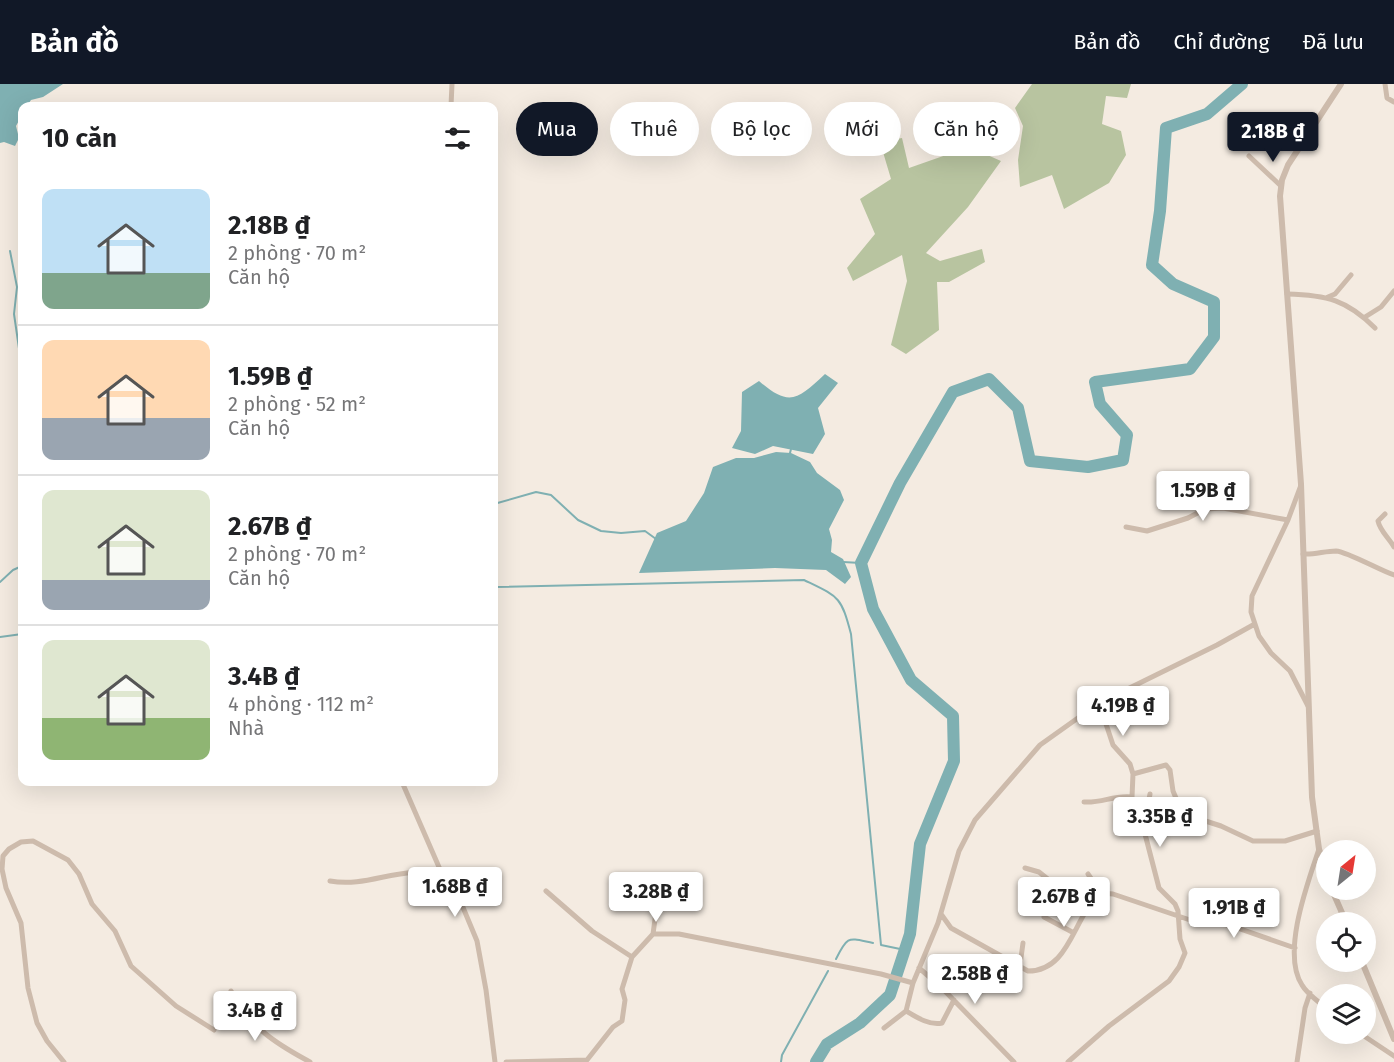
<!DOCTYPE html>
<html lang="vi">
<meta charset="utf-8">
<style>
:root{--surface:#fff;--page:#f6f6f6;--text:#202124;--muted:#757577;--line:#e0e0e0;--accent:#111827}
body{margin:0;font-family:"Fira Sans",sans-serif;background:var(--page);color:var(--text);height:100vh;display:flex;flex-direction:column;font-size:22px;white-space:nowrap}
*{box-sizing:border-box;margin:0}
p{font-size:20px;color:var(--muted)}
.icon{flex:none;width:33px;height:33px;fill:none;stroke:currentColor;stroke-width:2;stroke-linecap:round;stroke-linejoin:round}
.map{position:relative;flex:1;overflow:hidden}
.drawer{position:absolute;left:18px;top:18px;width:480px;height:684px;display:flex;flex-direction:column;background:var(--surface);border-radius:12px;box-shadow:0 6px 24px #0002}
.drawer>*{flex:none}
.hud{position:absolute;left:516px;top:18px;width:570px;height:54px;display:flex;gap:12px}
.needle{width:39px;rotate:30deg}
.controls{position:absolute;left:1316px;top:756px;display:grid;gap:12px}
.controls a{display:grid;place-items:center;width:60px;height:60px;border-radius:50%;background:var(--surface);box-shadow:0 6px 24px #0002;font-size:30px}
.price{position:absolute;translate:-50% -51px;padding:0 14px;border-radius:6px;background:#fff;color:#222;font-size:20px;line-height:39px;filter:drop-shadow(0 2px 3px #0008)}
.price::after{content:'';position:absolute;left:50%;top:36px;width:18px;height:14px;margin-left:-9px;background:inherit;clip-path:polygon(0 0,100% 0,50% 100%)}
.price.current{background:var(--accent);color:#fff}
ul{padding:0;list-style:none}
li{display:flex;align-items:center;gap:18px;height:150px;padding:0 24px}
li+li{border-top:2px solid var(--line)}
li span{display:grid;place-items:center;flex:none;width:168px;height:120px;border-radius:12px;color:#555}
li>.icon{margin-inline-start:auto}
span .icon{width:72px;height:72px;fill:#fffc;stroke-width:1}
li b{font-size:26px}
h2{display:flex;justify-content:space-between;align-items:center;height:72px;padding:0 24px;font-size:26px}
.pill{padding:0 21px;border-radius:27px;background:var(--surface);box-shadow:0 6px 24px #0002;font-size:21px;line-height:54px}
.pill.current{background:var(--accent);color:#fff}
header{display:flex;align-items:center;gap:36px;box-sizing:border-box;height:84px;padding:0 30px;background:var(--accent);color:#fff}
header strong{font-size:28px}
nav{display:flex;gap:33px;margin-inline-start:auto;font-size:21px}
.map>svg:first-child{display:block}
.green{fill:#b8c4a0}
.water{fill:#7fb0b2}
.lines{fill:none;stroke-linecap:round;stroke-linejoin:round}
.stream{stroke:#7fb0b2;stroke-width:2}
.river{stroke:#7fb0b2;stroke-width:12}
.minor{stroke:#cdbbac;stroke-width:5}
.tertiary{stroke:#cdbbac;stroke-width:6}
</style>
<header>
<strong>Bản đồ</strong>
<nav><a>Bản đồ</a><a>Chỉ đường</a><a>Đã lưu</a></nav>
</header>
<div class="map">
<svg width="1394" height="978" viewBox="0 0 1394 978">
<rect width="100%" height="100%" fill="#f4ebe1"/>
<path class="green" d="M1032,0H1131L1127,14L1106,12L1102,40L1121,47L1126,71L1109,99L1064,125L1052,91L1020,103L1018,76L1023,42L1015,24Z
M902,54L909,84L966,64L976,66L1001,77L968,123L926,169L940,177L982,165L985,178L949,198H937L939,246L906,270L891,261L907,197L902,171L853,197L847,184L875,150L860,115L891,95L880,58Z"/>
<path class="water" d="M0,0H63L43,13L31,16L27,22H22V31L16,42L19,54L15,62L4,58L0,59Z
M825,290L838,299L818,324L825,350L813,370L773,362L755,370L732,364L741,347L742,308L759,297C790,324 798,315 825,290Z
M776,368L791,369L810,378L817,389L840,406L844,416L829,445L832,456L831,468L843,475L851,493L845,500L826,486L775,484L639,489L657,449L686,437L704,409L713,383L736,374H754Z"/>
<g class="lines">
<path class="stream" d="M10,167L17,203L14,230L22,285
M790,369L791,365
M494,420L536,408L551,411L578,436L601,447L621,449L645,447L656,455
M843,478L861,479
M0,498L13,486L22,482
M494,503L804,496C839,513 841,512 851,550L881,861
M0,553L22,550
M881,861L905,866
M836,875C848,851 848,854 873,859
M781,978L782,971L828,887"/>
<path class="river" d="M816,978L827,960L860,939L890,911L910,850L920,760L954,677L953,632L911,596L873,525L861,479L900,399L953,308L989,295L1018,324L1030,377L1088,383L1123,376L1127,351L1100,320L1095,298L1190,285L1214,253V218L1173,200L1152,181L1160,127L1166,44L1207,30L1242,0"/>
<path class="minor" d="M1385,0L1387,14L1394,18
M451,22L452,0
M1249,72L1281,102
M1287,210C1327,211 1347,216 1375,244
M1328,213L1335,210L1351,191
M1365,233L1381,223L1394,207
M1301,401L1288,436L1252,512L1251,528L1259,552L1271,569L1290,587L1308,622
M1385,430L1378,437C1380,447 1389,454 1394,463
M1126,443L1147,447L1188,434L1205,425L1223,424L1288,436
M1303,470C1314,471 1325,467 1336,467C1348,468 1379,486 1394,491
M1133,690L1166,681L1170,686L1173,707L1181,726L1190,732L1221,742L1253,757H1285L1317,747
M402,698L442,790L457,809L477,857L486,906L495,978
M1084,718C1104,719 1112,711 1132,713
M1137,732C1147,726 1148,722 1150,710
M1190,732L1204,723
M1319,765C1308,798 1281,869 1302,901C1307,910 1318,917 1326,924
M1025,784L1039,788L1054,800L1080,811L1088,825
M1088,790L1101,809
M330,797C369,804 399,781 442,790
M1028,801L1036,805L1050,797
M546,807L592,847L632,873
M941,830L951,844L1028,887C1071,887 1073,831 1101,809L1113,810L1190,836L1229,841L1295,864
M1044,833L1074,849
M653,850L656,828
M1020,881L1023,859
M919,884L940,902L1014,978
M913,899L906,927C916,933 930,942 942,939L954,916
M231,907C253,945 273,958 310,978
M884,944L906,927
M1361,950L1394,972
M64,978L47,957L37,939L28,904L21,839L6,804L2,785L3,772L9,765L21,758L33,757L68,776L79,790L92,820L115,847L131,882L176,922L214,946
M506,978L587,976L613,943L622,937L625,916L622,905L632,873L653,850H679L881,890L913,899L938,839L959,767L975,736L1040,661L1099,619L1217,561L1253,541
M1068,978L1109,942L1169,897L1179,883L1185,869L1180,855L1178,827L1175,820L1159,804L1145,750L1139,740L1132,713L1133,690L1130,680L1113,661L1099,619
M1297,978L1305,924L1310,909"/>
<path class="tertiary" d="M1326,787L1319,765L1312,713L1301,400L1280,112L1282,96L1288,81L1341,0
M1332,806L1346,838
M1362,878L1394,955"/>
</g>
</svg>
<div class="controls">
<a><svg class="needle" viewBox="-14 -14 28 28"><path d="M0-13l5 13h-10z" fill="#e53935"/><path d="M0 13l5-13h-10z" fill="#757577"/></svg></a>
<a><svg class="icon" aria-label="locate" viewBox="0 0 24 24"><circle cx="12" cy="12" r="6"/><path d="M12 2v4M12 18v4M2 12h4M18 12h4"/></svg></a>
<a><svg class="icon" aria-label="layers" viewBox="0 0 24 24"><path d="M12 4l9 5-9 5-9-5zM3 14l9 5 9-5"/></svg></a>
</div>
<b class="price current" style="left:1273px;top:79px">2.18B ₫</b>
<b class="price" style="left:1203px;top:438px">1.59B ₫</b>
<b class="price" style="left:1123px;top:653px">4.19B ₫</b>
<b class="price" style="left:1160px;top:764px">3.35B ₫</b>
<b class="price" style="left:455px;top:834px">1.68B ₫</b>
<b class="price" style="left:656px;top:839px">3.28B ₫</b>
<b class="price" style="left:1064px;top:844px">2.67B ₫</b>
<b class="price" style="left:1234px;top:855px">1.91B ₫</b>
<b class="price" style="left:975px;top:921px">2.58B ₫</b>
<b class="price" style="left:255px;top:958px">3.4B ₫</b>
<div class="hud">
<a class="pill current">Mua</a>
<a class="pill">Thuê</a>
<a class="pill">Bộ lọc</a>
<a class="pill">Mới</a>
<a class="pill">Căn hộ</a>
</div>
<section class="drawer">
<h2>10 căn<svg class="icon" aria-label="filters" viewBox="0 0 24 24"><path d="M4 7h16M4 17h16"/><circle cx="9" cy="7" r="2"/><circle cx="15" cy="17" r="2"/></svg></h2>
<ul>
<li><span style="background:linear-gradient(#bfe0f5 70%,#7fa58c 0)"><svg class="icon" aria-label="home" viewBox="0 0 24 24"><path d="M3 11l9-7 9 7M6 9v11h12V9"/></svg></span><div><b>2.18B ₫</b><p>2 phòng · 70 m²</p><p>Căn hộ</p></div></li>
<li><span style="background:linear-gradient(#ffd9b3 65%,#9aa5b1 0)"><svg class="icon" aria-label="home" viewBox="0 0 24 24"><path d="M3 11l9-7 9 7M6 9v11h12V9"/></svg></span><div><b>1.59B ₫</b><p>2 phòng · 52 m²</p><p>Căn hộ</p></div></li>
<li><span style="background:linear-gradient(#dfe7d0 75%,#9aa5b1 0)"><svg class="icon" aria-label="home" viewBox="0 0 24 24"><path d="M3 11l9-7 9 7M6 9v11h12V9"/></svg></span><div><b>2.67B ₫</b><p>2 phòng · 70 m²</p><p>Căn hộ</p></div></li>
<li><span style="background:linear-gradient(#dfe7d0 65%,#8fb573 0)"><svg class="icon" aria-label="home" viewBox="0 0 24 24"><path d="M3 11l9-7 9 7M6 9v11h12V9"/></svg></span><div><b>3.4B ₫</b><p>4 phòng · 112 m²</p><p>Nhà</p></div></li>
</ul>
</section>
</div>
